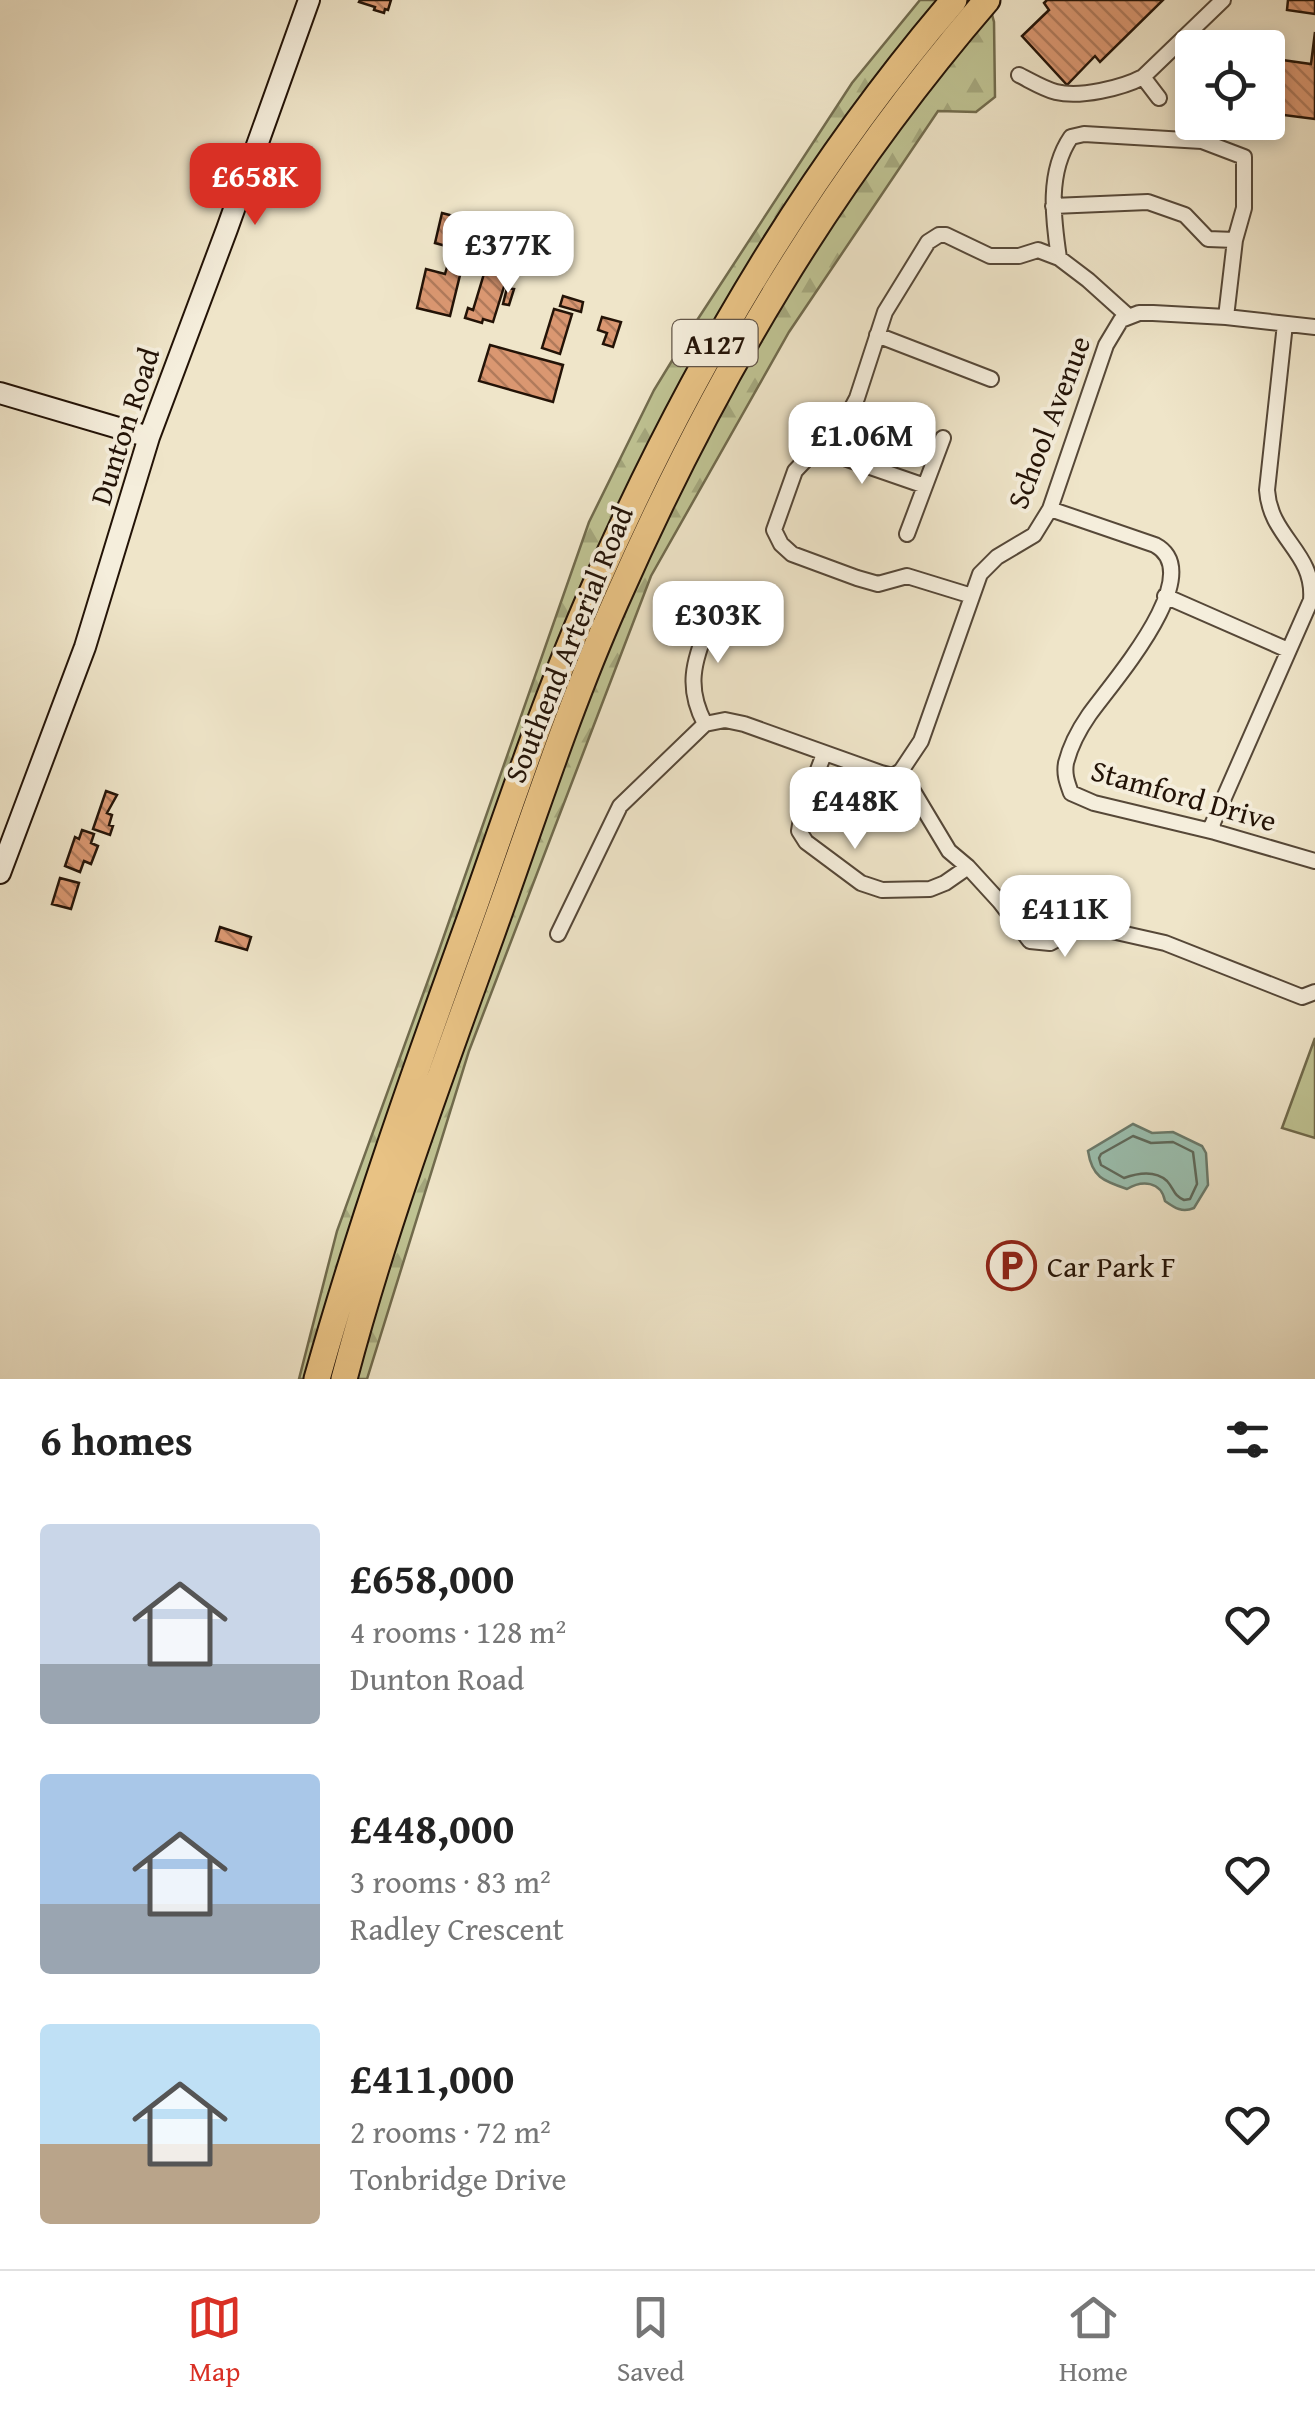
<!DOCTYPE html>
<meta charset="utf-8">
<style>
:root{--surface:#fff;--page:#f6f6f6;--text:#222;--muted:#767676;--line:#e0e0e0;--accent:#d93025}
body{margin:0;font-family:"Gentium Book Plus",serif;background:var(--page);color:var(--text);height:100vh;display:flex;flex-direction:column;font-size:38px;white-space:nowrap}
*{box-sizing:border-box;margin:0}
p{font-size:32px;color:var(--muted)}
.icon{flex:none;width:55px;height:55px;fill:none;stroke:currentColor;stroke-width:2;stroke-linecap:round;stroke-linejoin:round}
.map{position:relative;height:1379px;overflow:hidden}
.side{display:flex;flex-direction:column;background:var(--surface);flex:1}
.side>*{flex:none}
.fabs{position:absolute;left:1175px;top:30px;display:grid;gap:20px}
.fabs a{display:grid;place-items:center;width:110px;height:110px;border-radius:10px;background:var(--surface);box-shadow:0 5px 15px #0003;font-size:50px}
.price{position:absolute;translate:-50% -85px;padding:0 22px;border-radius:20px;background:#fff;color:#222;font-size:32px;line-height:65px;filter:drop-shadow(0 2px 5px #0008)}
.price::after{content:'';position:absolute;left:50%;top:60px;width:30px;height:22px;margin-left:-15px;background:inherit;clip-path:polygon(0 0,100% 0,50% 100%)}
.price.active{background:var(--accent);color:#fff}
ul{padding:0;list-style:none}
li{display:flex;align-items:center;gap:30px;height:250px;padding:0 40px}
li span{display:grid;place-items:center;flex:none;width:280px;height:200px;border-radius:10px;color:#555}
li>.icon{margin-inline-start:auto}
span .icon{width:120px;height:120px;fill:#fffc;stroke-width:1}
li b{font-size:42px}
h2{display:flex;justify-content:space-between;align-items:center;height:120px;padding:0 40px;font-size:42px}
.menu{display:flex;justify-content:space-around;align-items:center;height:140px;border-top:2px solid var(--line);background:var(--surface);font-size:28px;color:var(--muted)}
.menu a{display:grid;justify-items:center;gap:5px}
.menu .active{color:var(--accent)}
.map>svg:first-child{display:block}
.forest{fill:url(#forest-firs);stroke:#716b4d;stroke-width:2.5}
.park{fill:#bfc393;stroke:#716b4d;stroke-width:2.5}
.water{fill:#9bc0b0;stroke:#6b7b6c;stroke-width:2.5}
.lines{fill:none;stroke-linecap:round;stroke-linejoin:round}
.shore{stroke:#5f6a5c;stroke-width:2.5}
.building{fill:url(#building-back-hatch);stroke:#231307;stroke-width:2.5}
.street-casing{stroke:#564838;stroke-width:18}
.secondary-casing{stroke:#231307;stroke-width:24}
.highway-casing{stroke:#231307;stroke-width:29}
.street{stroke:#f5eedc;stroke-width:14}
.secondary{stroke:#f5eedc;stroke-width:20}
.highway{stroke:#e8c284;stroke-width:25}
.labels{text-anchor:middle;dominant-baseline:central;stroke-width:8;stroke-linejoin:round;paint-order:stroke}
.shield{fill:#f5eedc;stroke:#625547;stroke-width:2.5}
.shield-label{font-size:28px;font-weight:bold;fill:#231307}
.street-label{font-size:30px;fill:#231307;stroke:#f5eedc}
.poi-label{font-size:30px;fill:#231307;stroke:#f5eedc;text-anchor:start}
</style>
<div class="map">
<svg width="1315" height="1379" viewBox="0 0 1315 1379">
<defs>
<pattern id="forest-firs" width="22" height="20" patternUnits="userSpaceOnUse" patternTransform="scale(2.5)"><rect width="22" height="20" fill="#bfc393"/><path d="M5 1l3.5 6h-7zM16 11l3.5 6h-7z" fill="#a4a77d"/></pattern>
<pattern id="building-back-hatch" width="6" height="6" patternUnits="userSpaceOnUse" patternTransform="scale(2.5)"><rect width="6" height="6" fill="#da9771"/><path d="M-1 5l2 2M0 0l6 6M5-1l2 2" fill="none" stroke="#b07a5b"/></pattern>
</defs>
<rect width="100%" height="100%" fill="#efe5c9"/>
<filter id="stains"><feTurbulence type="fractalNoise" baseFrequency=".002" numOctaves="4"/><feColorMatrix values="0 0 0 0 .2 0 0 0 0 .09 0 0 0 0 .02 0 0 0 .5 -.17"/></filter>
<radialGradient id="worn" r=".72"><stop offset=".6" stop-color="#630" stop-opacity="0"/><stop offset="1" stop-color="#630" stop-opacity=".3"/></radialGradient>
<path class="forest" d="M920,0H988L994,22L995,97L976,112L938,111L789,332L651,576L469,1051L367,1379H299L337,1231L438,953L589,522L654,390L692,328L852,83Z"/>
<path class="park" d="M1315,1038V1138L1282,1128Z"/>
<path class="water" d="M1133,1124L1152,1133L1173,1132L1202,1146L1206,1153L1208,1185L1194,1208C1182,1213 1175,1208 1165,1201C1161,1181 1142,1180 1127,1189C1103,1181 1092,1177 1088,1151Z"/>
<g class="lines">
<path class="shore" d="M1133,1136L1151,1143L1173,1142L1193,1152L1197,1184L1190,1199L1184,1200C1173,1195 1175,1190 1167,1181C1155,1170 1138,1173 1124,1178L1101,1165L1099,1158L1101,1154Z"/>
</g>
<path class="building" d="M360,0H391L388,10L385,9L384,13L374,10L375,7L359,2Z
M1047,0H1163L1100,62L1095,56L1067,85L1022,36L1049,10L1044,3Z
M1288,0H1315V14L1287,10Z
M1315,32V119L1268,113V58L1311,64Z
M1188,48L1192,49V103L1181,101Z
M442,213L495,227L487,257L435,243Z
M490,254L512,261L493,322L483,319L482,323L465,318L468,308L473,310Z
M447,267L461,271L450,316L417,308L426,269L445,274Z
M507,288L514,289L509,305L503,304Z
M563,296L583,302L581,312L560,306Z
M554,309L572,314L560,354L542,348Z
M602,317L621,322L613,347L603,344L607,333L598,330Z
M490,345L563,365L553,402L479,381Z
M106,791L117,795L107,813L112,815L109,825L113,826L110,835L93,829Z
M82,830L94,834L91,843L98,846L91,864L84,861L80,872L65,866L75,837L79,839Z
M60,878L79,883L71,909L52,904Z
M220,927L251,937L247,950L216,941Z"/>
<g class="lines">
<defs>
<path id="street" d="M1019,75C1031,81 1044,89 1056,92C1080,98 1122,88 1143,77L1223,0
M1143,77L1159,98
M1053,206L1148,202L1185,215L1208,239L1235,240
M1128,316L1088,280L1059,258C1053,218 1047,172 1071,137L1084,134L1202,141L1244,157V208L1235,240L1226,317
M877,335L991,379
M825,441L847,459L925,486
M1050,509L1155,545C1210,574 1109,686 1089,715C1080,728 1070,747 1066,763C1064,774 1067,782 1071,793L1094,803L1215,832L1315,861
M907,534L943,438
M972,596L907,576L878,584L857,578L792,554L781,544L774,530L795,471L848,415L857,398L885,312L928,242L939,235H946L990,256H1019L1038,250L1059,258
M1165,596L1288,650
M705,724C682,680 698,655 713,611
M824,754L802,812L799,831L806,842L861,883L882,890L930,889L945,883L968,867
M901,771L949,851L968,867L1000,902L1030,941L1050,943L1072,931L1094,927L1165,943L1302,997L1315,992
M1215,832L1212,825L1311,600C1315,552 1270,538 1267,490L1285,324
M558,934L620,806L705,724L725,720L744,724L881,773L893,776L901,771L921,741L980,574L997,557L1034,535L1050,509L1106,345L1121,320L1139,313H1153L1226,317L1315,327"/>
<path id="secondary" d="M0,393L149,437
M0,873L85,647L149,437L227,229L309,0"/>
<path id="highway" d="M317,1379C361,1223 415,1071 470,919C509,809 546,696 594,588C687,377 803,176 954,0
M344,1379C384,1227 439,1080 492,933C532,822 568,709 616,601C713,381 829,183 987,0"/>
</defs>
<use href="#street" class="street-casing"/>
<use href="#secondary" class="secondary-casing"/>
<use href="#highway" class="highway-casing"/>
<use href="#street" class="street"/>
<use href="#secondary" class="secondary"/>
<use href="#highway" class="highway"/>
</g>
<defs>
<symbol id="parking-ring" viewBox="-11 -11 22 22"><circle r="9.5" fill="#f5eedc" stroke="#8f2418" stroke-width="1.5"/><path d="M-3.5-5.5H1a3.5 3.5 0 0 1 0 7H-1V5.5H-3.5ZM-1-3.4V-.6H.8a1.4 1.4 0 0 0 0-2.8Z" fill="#8f2418"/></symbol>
</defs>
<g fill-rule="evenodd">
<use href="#parking-ring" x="984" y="1238" width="55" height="55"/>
</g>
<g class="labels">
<rect class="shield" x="672.5" y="320" width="85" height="46" rx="8"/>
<g class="shield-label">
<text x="715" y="343">A127</text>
</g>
<g class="street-label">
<text transform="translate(1048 422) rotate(-69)">School Avenue</text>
<text transform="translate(124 426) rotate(-72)">Dunton Road</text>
<text transform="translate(568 644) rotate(-68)">Southend Arterial Road</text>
<text transform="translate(1184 795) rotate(16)">Stamford Drive</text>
</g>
<g class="poi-label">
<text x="1047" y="1266">Car Park F</text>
</g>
</g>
<rect width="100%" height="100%" filter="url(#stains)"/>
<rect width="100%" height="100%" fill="url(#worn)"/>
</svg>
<div class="fabs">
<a><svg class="icon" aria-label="locate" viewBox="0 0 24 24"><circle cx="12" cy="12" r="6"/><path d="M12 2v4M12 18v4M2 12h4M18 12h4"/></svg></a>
</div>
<b class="price active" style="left:255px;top:228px">£658K</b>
<b class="price" style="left:508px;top:296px">£377K</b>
<b class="price" style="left:862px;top:487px">£1.06M</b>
<b class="price" style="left:718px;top:666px">£303K</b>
<b class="price" style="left:855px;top:852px">£448K</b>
<b class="price" style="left:1065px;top:960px">£411K</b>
</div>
<section class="side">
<h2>6 homes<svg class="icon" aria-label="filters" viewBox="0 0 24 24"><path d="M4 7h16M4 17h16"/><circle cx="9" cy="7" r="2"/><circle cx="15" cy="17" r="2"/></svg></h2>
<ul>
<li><span style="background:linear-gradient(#c9d6e8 70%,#9aa5b1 0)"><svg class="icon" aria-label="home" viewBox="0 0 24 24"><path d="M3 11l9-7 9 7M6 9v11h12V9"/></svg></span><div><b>£658,000</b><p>4 rooms · 128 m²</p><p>Dunton Road</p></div><svg class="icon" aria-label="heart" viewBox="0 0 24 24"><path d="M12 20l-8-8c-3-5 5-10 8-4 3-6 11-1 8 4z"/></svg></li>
<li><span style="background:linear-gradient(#a9c7e8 65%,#9aa5b1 0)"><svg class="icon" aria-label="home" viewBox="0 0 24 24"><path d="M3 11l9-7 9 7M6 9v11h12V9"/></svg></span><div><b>£448,000</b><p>3 rooms · 83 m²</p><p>Radley Crescent</p></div><svg class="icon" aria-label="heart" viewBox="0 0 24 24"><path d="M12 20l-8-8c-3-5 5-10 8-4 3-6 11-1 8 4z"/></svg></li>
<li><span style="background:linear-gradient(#bfe0f5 60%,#b9a48a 0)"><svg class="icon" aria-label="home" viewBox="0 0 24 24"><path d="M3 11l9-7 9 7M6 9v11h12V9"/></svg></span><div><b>£411,000</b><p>2 rooms · 72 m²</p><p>Tonbridge Drive</p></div><svg class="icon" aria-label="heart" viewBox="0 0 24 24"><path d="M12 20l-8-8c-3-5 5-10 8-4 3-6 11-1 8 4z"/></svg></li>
</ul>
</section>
<nav class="menu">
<a class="active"><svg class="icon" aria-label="map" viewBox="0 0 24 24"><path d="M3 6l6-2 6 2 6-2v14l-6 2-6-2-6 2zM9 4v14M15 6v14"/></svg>Map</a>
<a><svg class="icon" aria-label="saved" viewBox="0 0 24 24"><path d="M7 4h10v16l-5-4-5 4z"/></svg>Saved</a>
<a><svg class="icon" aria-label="home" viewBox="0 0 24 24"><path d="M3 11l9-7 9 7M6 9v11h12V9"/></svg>Home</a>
</nav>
